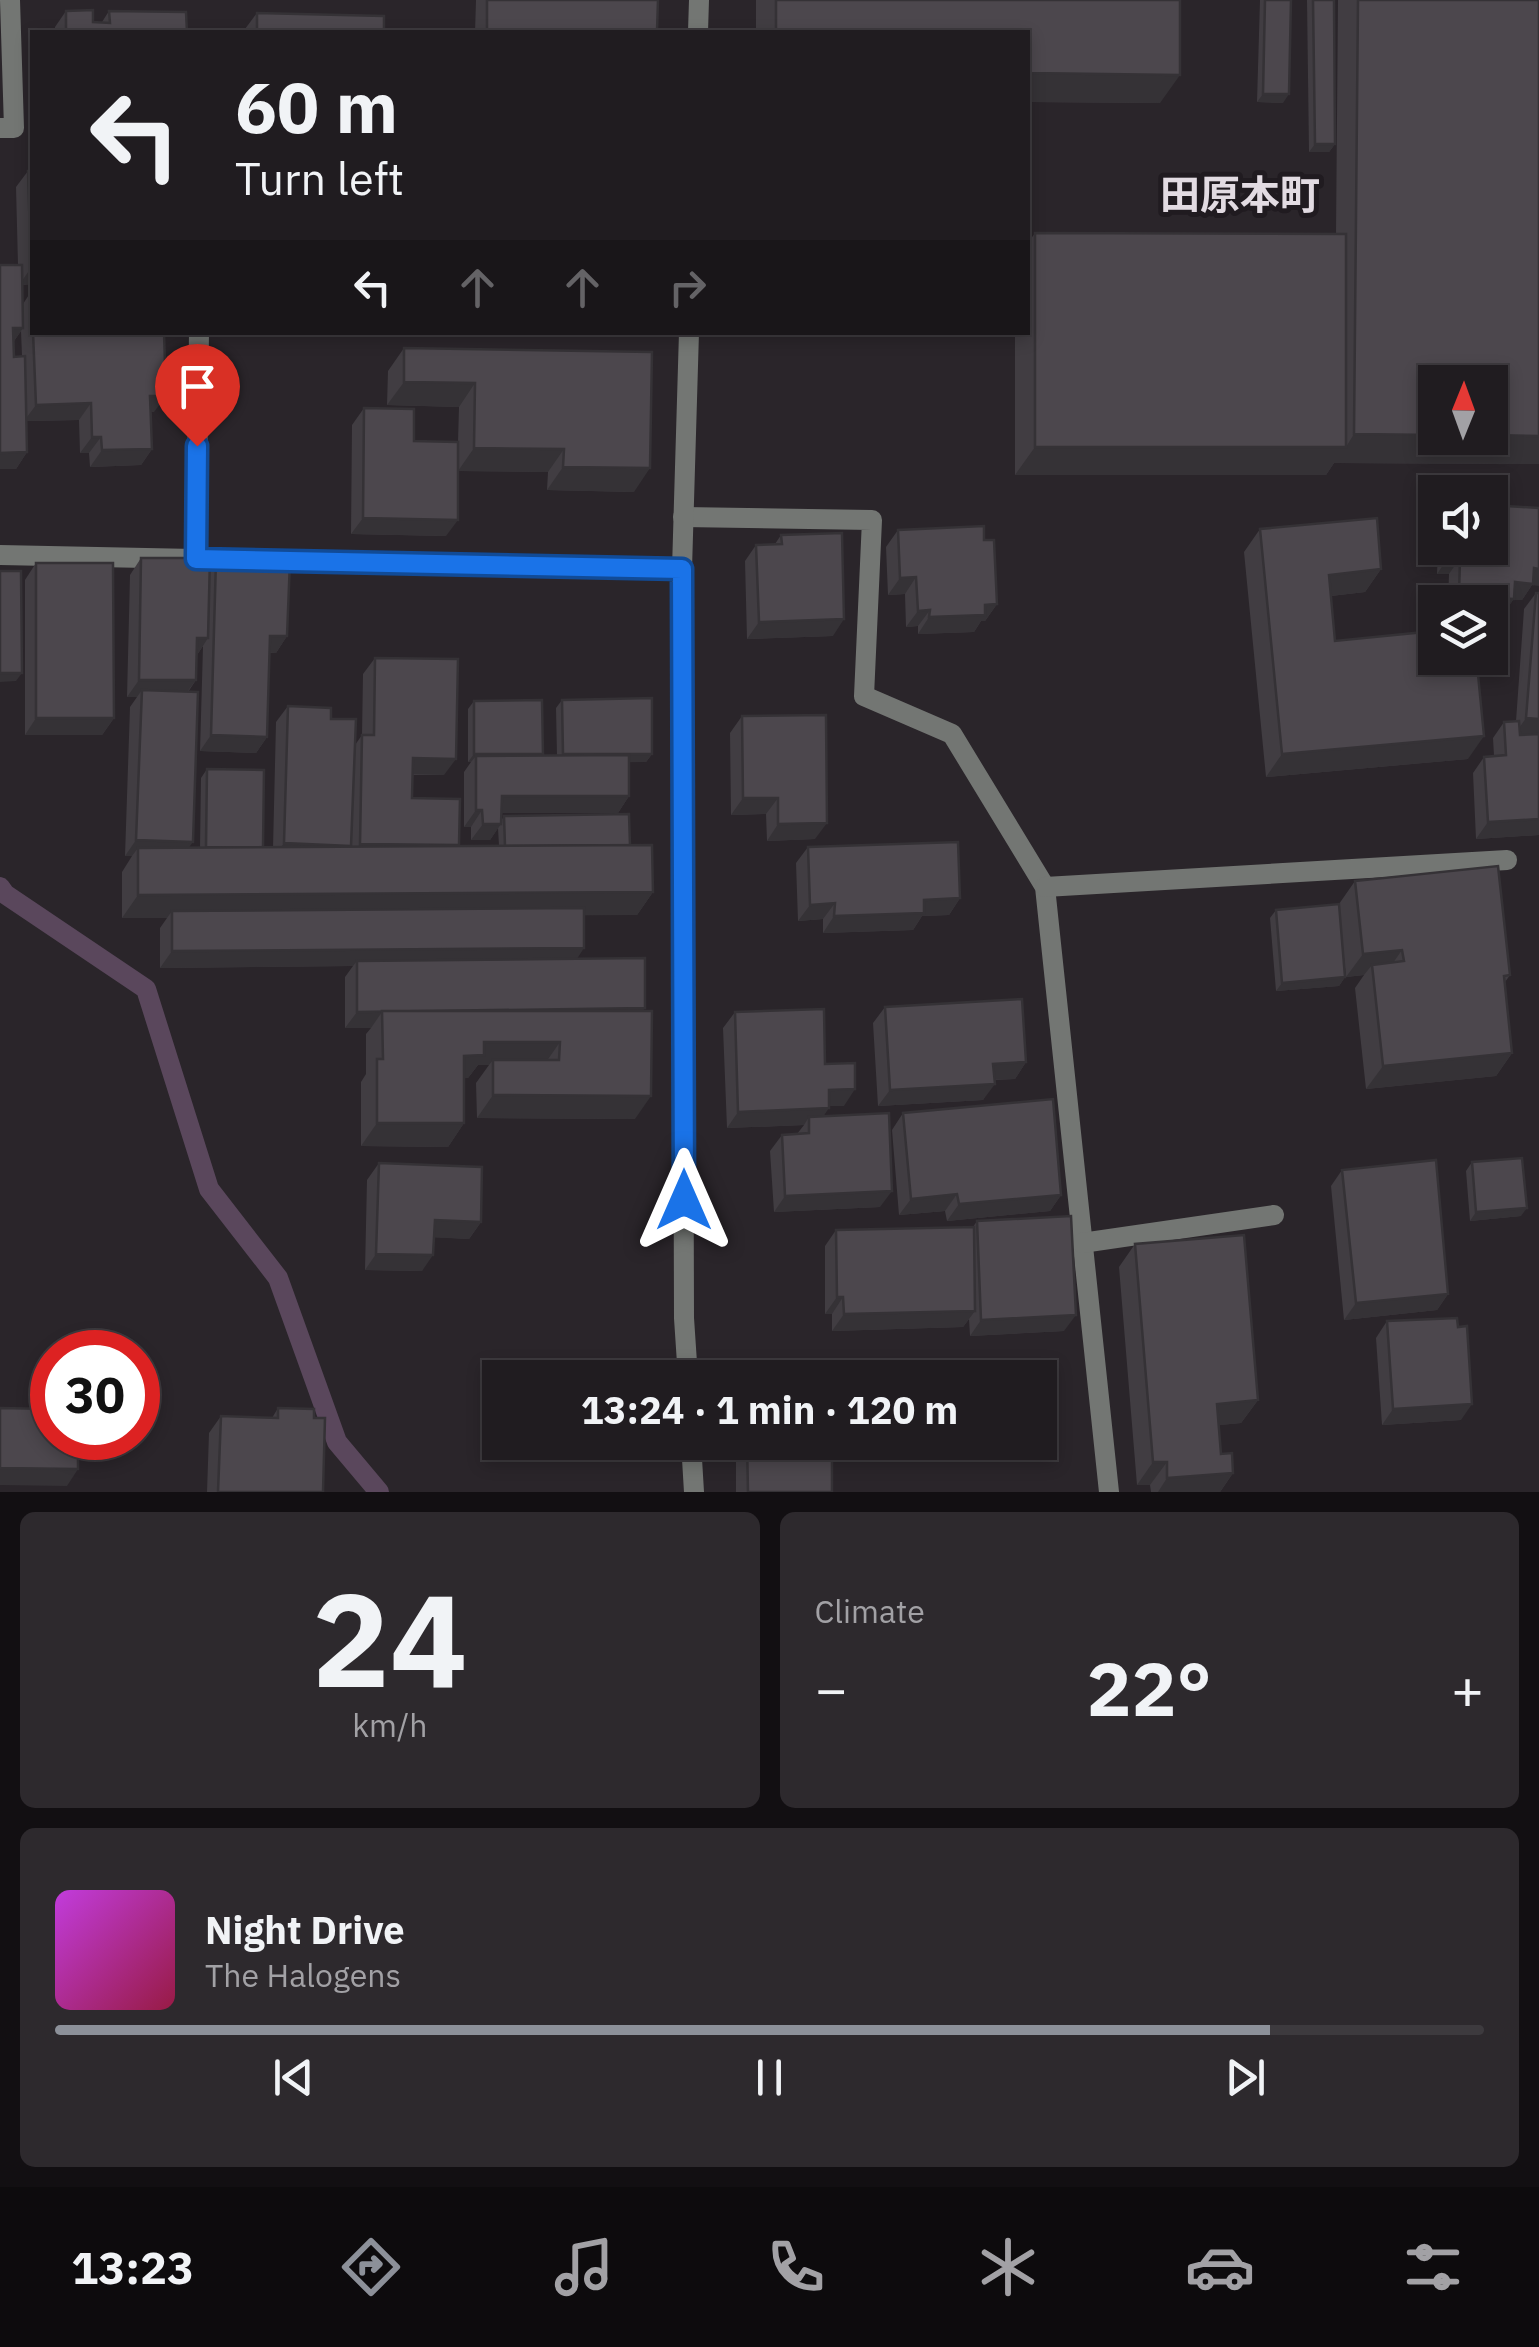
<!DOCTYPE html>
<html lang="en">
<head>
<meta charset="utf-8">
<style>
	body { margin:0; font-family:"IBM Plex Sans","Noto Sans JP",sans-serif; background:#2d292d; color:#f1f3f6; height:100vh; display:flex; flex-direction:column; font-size:38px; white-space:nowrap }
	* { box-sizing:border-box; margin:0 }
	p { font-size:32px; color:#a2a1a5 }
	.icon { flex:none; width:55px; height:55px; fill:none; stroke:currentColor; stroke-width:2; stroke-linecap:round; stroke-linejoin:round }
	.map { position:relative; height:1492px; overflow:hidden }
	.panel { display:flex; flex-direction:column; gap:20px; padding:20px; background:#120f12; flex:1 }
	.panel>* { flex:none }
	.banner { position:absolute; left:30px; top:30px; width:1000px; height:305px; border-radius:0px; box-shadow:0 5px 15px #0003,0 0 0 2px #3d3a3e; background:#201c20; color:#f1f3f6; overflow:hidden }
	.needle { width:65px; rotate:1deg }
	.tools { position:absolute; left:1418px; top:365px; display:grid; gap:20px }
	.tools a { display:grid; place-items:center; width:90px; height:90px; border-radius:0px; background:#201c20; box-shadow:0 5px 15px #0003,0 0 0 2px #3d3a3e; font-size:50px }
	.speed { position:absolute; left:30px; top:1330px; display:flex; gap:20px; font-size:50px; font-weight:700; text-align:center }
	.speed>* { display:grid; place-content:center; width:130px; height:130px; border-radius:50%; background:#201c20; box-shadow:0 5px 15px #0003,0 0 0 2px #3d3a3e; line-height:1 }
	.speed .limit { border:15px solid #d22; background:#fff; color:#111 }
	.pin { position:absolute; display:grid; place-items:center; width:85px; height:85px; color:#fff; margin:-102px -42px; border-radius:50% 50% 50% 0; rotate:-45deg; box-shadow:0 0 10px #0007 }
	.pin .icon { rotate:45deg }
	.me { position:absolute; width:110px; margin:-55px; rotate:0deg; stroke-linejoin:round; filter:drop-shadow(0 0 8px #0008) }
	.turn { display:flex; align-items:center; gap:35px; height:210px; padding:0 40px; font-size:45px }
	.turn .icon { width:130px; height:130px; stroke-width:2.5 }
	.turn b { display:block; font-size:70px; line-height:85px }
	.lanes { display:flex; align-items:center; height:95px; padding:0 40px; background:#0003; justify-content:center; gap:50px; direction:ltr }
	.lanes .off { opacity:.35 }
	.big { font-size:75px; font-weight:700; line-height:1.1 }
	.panel .tile { flex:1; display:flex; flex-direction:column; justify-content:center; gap:15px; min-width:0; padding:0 35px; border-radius:15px; background:#2d292d }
	.panel .dial { align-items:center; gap:0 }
	.dial b { font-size:130px; line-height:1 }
	.song { display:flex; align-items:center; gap:30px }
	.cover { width:120px; height:120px; border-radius:15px; background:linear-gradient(135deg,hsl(290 70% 55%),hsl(340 70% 35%)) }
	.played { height:10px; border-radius:5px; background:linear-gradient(90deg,#8c9099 85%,#3d3a3e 85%) }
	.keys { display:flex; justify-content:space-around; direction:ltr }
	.heat { display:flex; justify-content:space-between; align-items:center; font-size:55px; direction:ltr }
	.panel .tiles { flex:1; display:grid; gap:20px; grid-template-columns:1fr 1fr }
	.tile:last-child { grid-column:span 2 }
	.trip { position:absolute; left:482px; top:1360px; width:575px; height:100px; border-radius:0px; background:#201c20; box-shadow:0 5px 15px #0003,0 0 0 2px #3d3a3e; font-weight:700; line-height:100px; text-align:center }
	.menu { display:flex; height:160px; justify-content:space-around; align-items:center; background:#0d0b0d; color:#a2a1a5 }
	.menu .icon { width:70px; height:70px }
	.menu .active { color:#8c9099 }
	.menu b { font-size:45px; color:#f1f3f6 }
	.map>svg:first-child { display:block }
</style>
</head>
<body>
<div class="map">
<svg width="1539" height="1492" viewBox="0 0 1539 1492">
	<rect width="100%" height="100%" fill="#2a252a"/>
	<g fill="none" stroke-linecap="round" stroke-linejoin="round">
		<polyline stroke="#5a475c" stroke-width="20" points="0,887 5,894 146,989 209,1189 278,1278 337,1442 379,1492"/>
		<g stroke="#737673" stroke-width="20">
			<polyline points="698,32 699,0"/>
			<polyline points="0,128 14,128 10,0"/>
			<polyline points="683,517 872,520 864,696 952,734 1045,887 1109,1492"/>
			<polyline points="0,555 682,569"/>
			<polyline points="196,559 199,332"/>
			<polyline points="1045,887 1507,860"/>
			<polyline points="1082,1243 1274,1215"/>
			<polyline points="688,1378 684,1318 682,569 689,332"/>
			<polyline points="691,1442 694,1492"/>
		</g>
	</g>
	<g fill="#413d42" fill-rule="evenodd">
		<polygon points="476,0 658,0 657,32 475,32"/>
		<polygon points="756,0 1180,0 1160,103 1028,102 1028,32 756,32"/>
		<polygon points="1260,0 1291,0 1283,103 1257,102"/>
		<polygon points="1307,0 1334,0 1335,144 1329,152 1309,152"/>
		<polygon points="1338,0 1539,0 1539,464 1334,463 1326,475 1015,475 1015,332 1028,332 1028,243 1035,233 1336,234"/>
		<polygon points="66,11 93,22 102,22 109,11 186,32 55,32 55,27"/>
		<polygon points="257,13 384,32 245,32 245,29"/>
		<path d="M 28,171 L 32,284 L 22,285 L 23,304 L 32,290 L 32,332 L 164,332 L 154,412 L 151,412 L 152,449 L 141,465 L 90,467 L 89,453 L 80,453 L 79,420 L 27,421 L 27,452 L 16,469 L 0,469 L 0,265 L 18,265 L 16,187 ZM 21,331 L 22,356 L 14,357 L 14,341 Z"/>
		<polygon points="404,348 652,352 634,492 547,490 548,472 458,471 446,536 351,534 352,425 364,408 414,441 458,442 459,407 387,405 388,371"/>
		<polygon points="1260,529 1381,569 1365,592 1331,596 1335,641 1445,666 1468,759 1266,777 1244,552"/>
		<polygon points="898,530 984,540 997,604 985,621 981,621 974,632 918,634 918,626 906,627 905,594 888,595 886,547"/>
		<polygon points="781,535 833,636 747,639 745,561 756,545 775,544"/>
		<polygon points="1438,548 1490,548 1532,585 1522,600 1513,600 1502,615 1490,602 1448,602 1449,574 1437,574"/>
		<polygon points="141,558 210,569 216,560 287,636 276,653 269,653 267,737 256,753 200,751 203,646 197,655 196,680 188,692 188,848 200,848 201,778 207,769 263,848 273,848 276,722 288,706 331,719 355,745 362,735 363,674 375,658 444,775 412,775 412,798 458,846 499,846 498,828 490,840 471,840 471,827 464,827 464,772 471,762 468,762 468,709 474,701 543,754 542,756 557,756 556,708 562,700 652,754 646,762 629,762 629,796 618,813 502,813 501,821 504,816 630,845 653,892 637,915 584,915 577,959 642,1011 635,1119 477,1118 476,1083 489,1065 478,1065 468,1078 464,1078 464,1123 448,1147 361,1146 361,1082 366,1074 366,1034 371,1028 345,1028 345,977 353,966 160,968 160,928 167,918 122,918 122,872 132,856 125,856 130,707 137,697 127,697 130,575"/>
		<polygon points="36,563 114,718 102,735 25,735 25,580"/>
		<polygon points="1536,593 1539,835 1476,839 1473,773 1484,757 1494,756 1493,738 1504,722 1516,721 1524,609"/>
		<polygon points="742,716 815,839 767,841 766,814 731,815 730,733"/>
		<polygon points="808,847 960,898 949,915 922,916 913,930 823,933 823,919 798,921 796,863"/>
		<polygon points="1355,881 1510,975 1505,982 1512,1053 1496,1076 1366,1089 1355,988 1364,975 1346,977 1340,918 1345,977 1339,986 1276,991 1270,918 1276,910 1339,904"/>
		<polygon points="885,1007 1026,1062 1015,1079 994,1080 983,1100 878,1106 873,1023"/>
		<polygon points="735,1012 825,1064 844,1106 829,1106 823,1117 880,1207 774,1212 770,1151 782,1135 797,1134 804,1125 727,1128 723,1028"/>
		<polygon points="903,1113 1061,1195 1050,1211 947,1221 945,1211 899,1215 892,1130"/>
		<polygon points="1472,1162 1521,1216 1470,1221 1466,1171"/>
		<polygon points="379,1163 481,1222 469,1239 434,1237 422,1271 365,1270 367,1180"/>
		<polygon points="1342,1170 1448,1294 1437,1310 1344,1320 1331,1186"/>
		<polygon points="977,1221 1064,1331 970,1336 969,1319 963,1327 832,1331 832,1314 825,1314 825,1246 836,1230 973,1227"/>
		<polygon points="1135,1244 1258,1400 1241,1423 1219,1425 1221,1454 1233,1473 1220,1492 1151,1492 1150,1485 1137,1485 1119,1267"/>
		<polygon points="1387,1321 1461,1420 1382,1425 1376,1338"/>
		<polygon points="278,1408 314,1418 323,1492 207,1492 209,1433 221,1416 272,1418"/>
		<polygon points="736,1442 822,1442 822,1460 832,1492 736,1492"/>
	</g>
	<g fill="#353236">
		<polygon points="1028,73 1180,75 1160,103 1028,102"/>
		<polygon points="1263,94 1289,94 1283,103 1257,102"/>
		<polygon points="1315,144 1335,144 1329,152 1309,152"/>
		<polygon points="31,268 32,268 32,284 19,285"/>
		<polygon points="13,328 23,328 12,344"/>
		<polygon points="404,382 475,383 459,407 387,405"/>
		<polygon points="150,396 166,396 154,412 139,412"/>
		<polygon points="91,403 79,420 24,421 36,405"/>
		<polygon points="1354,434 1435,435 1435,438 1539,436 1539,464 1334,463 1326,475 1015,475 1035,447 1346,447"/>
		<polygon points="92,437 101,437 89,453 80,453"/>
		<polygon points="474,448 564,449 548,472 458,471"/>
		<polygon points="152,449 141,465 90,467 102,450"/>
		<polygon points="27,452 16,469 0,469 0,453"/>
		<polygon points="563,467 650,468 634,492 547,490"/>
		<polygon points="363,518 458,520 446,536 351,534"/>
		<polygon points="1448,558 1460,558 1449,574 1437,574"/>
		<polygon points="1534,568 1539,569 1539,586 1532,585 1522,600 1513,600 1502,615 1490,615 1490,602 1454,602 1459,596"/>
		<polygon points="1381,569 1365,592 1313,598 1329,575"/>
		<polygon points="916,577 905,594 888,595 900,578"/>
		<polygon points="997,604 985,621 981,621 974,632 918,634 929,617 985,605"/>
		<polygon points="930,610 918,626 906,627 918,611"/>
		<polygon points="844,619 833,636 747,639 759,622"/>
		<polygon points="270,636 287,636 276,653 258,652"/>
		<polygon points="197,638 208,638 197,655"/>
		<polygon points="0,673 22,673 16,681 0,682"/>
		<polygon points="139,680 196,680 184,696 142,690 137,697 127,697"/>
		<polygon points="36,718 114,718 102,735 25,735"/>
		<polygon points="1526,718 1539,719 1539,736 1515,734"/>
		<polygon points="211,735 267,737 256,753 200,751"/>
		<polygon points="1484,736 1468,759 1266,777 1282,754"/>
		<polygon points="474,754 543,754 537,762 476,756 471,762 468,762"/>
		<polygon points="563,754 652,754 646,762 557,763"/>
		<polygon points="413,758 456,759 444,775 401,774"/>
		<polygon points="502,796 629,796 618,813 490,813"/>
		<polygon points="743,798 778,798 766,814 731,815"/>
		<polygon points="476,810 482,810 471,827 464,827"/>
		<polygon points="1539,819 1539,835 1476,839 1488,822"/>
		<polygon points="827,823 815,839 767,841 778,824"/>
		<polygon points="483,824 501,824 490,840 471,840"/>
		<polygon points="136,840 193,842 181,858 138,848 132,856 125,856"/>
		<polygon points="284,843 351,846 340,862 272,860"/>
		<polygon points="360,844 459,845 348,860"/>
		<polygon points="653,892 637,915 172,918 172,911 167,918 122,918 138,895"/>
		<polygon points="960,898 949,915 922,916 913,930 823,933 834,916 924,900"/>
		<polygon points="835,903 823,919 798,921 810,905"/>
		<polygon points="584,948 573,965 357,961 353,966 160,968 172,951"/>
		<polygon points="1402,950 1386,973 1372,965 1364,975 1346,977 1363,954"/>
		<polygon points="1345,977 1339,986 1276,991 1282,983"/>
		<polygon points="645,1008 633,1025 382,1012"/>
		<polygon points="357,1012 382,1012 371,1028 345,1028"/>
		<polygon points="484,1042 560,1042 544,1065 493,1060 489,1065 478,1065 468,1078 448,1079 464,1056"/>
		<polygon points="1512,1053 1496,1076 1366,1089 1383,1066"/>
		<polygon points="1026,1062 1015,1079 982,1080 993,1064"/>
		<polygon points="995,1084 983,1100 878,1106 890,1090"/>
		<polygon points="855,1089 844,1106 817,1106 829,1090"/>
		<polygon points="493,1095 651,1096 635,1119 477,1118"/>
		<polygon points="829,1108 818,1124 809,1117 804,1125 727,1128 738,1112"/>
		<polygon points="377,1123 464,1123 448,1147 361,1146"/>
		<polygon points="892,1191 880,1207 774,1212 785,1196"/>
		<polygon points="957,1194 945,1211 899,1215 911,1199"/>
		<polygon points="1061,1195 1050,1211 947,1221 959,1204"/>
		<polygon points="1527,1208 1521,1216 1470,1221 1476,1212"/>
		<polygon points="435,1220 481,1222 469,1239 423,1237"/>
		<polygon points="376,1254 433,1255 422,1271 365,1270"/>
		<polygon points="1448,1294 1437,1310 1344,1320 1356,1303"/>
		<polygon points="837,1297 843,1297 832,1314 825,1314"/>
		<polygon points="975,1311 963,1327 832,1331 844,1314"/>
		<polygon points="1076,1315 1064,1331 970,1336 981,1320"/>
		<polygon points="1258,1400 1241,1423 1201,1427 1217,1404"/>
		<polygon points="1472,1404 1461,1420 1382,1425 1393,1409"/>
		<polygon points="1153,1462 1167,1462 1150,1485 1137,1485"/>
		<polygon points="0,1468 78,1469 67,1486 0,1485"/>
		<polygon points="1233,1473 1220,1492 1158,1492 1167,1478"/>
	</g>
	<g fill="#4c474d" stroke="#353236" stroke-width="2.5">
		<polygon points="487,0 658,0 657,32 487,32"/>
		<polygon points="776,0 1180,0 1180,75 1028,73 1028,32 776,32"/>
		<polygon points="1265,0 1291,0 1289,94 1263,94"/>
		<polygon points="1313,0 1334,0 1335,144 1315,144"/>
		<polygon points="1358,0 1539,0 1539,436 1490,435 1490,382 1435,382 1435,435 1354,434"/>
		<polygon points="93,10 93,22 110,23 109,11 186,12 187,32 66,32 66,11"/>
		<polygon points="257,13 384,16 384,32 257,32"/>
		<polygon points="28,171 32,171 32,268 31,268"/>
		<polygon points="1035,233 1346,234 1346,447 1035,447"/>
		<polygon points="0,265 22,265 23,328 13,328 14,357 25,356 27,452 0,453"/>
		<polygon points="33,332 164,332 166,396 150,396 152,449 102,450 101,437 92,437 91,403 36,405"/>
		<polygon points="404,348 652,352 650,468 563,467 564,449 474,448 475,383 404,382"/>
		<polygon points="364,408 414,409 414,441 458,442 458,520 363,518"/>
		<polygon points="1490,505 1539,508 1539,569 1534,568 1533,584 1515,582 1514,599 1459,596 1460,558 1448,558 1449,548 1490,548"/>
		<polygon points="1377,518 1381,569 1329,575 1335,641 1435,631 1435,658 1444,658 1445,666 1477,664 1484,736 1282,754 1260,529"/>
		<polygon points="984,526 984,540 994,540 997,604 985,605 985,615 929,617 930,610 918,611 916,577 900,578 898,530"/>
		<polygon points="842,533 844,619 759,622 756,545 782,544 781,535"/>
		<polygon points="141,558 210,558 208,638 197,638 196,680 139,680"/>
		<polygon points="216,560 290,561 287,636 270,636 267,737 211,735"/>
		<polygon points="36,563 113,563 114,718 36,718"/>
		<polygon points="0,571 21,571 22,673 0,673"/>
		<polygon points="1536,593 1539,593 1539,719 1526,718"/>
		<polygon points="375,658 458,659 456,759 413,758 412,798 460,799 459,845 360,844 362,735 374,735"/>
		<polygon points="142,690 198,692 193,842 136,840"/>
		<polygon points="652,698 652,754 563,754 562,700"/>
		<polygon points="542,700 543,754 474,754 474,701"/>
		<polygon points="288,706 331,708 331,719 356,719 351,846 284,843"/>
		<polygon points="826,715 827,823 778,824 778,798 743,798 742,716"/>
		<polygon points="1519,721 1520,735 1539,734 1539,819 1488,822 1484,757 1506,755 1504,722"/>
		<polygon points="629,755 629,796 502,796 501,824 483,824 482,810 476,810 476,756"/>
		<polygon points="207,769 264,770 263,848 206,847"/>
		<polygon points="629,814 630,845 505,846 504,816"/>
		<polygon points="958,842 960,898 924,900 924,913 834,916 835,903 810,905 808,847"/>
		<polygon points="652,845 653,892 138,895 138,848"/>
		<polygon points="1498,866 1510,975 1504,976 1512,1053 1383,1066 1372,965 1404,961 1402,950 1363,954 1355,881"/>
		<polygon points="1339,904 1345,977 1282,983 1276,910"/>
		<polygon points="584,908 584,948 172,951 172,911"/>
		<polygon points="645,958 645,1008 357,1012 357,961"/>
		<polygon points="1022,999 1026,1062 993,1064 995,1084 890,1090 885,1007"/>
		<polygon points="824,1009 825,1064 855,1063 855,1089 829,1090 829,1108 738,1112 735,1012"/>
		<polygon points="382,1011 652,1011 651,1096 493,1095 493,1060 559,1060 560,1042 484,1042 484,1055 464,1056 464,1123 377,1123 377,1059 383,1059"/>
		<polygon points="1053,1099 1061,1195 959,1204 957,1194 911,1199 903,1113"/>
		<polygon points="889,1113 892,1191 785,1196 782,1135 809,1133 809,1117"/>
		<polygon points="1522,1158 1527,1208 1476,1212 1472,1162"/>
		<polygon points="1436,1160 1448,1294 1356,1303 1342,1170"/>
		<polygon points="379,1163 482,1167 481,1222 435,1220 433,1255 376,1254"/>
		<polygon points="1071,1216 1076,1315 981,1320 977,1221"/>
		<polygon points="974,1227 975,1311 844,1314 843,1297 837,1297 836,1230"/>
		<polygon points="1244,1235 1258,1400 1217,1404 1221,1454 1232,1453 1233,1473 1167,1478 1167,1462 1153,1462 1135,1244"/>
		<polygon points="1457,1318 1458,1327 1467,1326 1472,1404 1393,1409 1387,1321"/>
		<polygon points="821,1370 821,1378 747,1378 747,1371"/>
		<polygon points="0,1408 52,1409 52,1438 78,1438 78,1469 0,1468"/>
		<polygon points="278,1408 314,1409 314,1418 325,1418 323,1492 218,1492 221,1416 278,1418"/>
		<polygon points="747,1442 822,1442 822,1460 832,1459 832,1492 748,1492"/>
	</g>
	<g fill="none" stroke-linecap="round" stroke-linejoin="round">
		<g stroke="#114b97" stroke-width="25">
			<polyline id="route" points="197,446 196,559 682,569 684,1200"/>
		</g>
		<use href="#route" stroke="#1a73e8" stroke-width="18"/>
	</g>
	<g text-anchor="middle" stroke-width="10" stroke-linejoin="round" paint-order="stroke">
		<g font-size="40" font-weight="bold" fill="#e2dbe2" stroke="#201b20">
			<text x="1240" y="209">田原本町</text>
		</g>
	</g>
</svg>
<div class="tools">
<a><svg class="needle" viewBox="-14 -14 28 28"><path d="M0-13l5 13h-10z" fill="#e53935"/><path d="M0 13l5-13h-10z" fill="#a2a1a5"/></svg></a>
<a><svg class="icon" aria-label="sound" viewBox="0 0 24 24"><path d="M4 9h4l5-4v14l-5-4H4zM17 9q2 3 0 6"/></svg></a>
<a><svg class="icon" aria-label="layers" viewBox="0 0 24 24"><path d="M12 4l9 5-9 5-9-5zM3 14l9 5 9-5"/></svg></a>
</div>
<div class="speed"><div class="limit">30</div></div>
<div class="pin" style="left:197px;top:446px;background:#d93025"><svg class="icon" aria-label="arrive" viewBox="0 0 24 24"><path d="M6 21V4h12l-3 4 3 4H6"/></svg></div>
<svg class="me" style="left:684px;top:1200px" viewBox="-20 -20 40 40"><path d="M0-17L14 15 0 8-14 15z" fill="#1a73e8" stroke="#fff" stroke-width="4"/></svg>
<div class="trip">13:24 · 1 min · 120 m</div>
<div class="banner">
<div class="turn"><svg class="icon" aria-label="left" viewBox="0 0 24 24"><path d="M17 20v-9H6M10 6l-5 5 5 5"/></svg><div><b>60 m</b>Turn left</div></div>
<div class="lanes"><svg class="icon" aria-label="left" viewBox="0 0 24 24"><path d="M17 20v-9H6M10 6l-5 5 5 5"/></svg><svg class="icon off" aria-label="ahead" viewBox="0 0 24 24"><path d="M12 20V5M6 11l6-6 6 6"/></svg><svg class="icon off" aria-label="ahead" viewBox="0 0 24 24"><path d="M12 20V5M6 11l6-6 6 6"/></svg><svg class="icon off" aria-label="right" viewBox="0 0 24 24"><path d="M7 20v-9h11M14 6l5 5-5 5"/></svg></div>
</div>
</div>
<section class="panel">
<div class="tiles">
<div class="tile dial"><b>24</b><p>km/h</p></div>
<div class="tile"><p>Climate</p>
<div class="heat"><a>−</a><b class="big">22°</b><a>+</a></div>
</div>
<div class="tile">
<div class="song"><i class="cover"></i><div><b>Night Drive</b><p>The Halogens</p></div></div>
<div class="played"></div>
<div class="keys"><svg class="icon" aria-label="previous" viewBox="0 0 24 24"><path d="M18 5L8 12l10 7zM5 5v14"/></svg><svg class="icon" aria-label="pause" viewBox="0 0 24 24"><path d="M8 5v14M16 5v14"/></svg><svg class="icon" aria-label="next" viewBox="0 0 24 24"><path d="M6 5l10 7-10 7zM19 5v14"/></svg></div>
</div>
</div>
</section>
<nav class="menu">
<b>13:23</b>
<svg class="icon active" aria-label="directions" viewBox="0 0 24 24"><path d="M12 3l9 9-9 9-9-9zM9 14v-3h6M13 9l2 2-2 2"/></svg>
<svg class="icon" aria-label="music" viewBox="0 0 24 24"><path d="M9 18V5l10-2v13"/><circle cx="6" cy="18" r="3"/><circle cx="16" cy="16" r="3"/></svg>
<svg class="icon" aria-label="phone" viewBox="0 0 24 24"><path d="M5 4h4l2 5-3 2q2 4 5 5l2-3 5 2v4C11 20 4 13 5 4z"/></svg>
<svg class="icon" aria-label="climate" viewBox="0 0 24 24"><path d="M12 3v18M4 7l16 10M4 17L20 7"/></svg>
<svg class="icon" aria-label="car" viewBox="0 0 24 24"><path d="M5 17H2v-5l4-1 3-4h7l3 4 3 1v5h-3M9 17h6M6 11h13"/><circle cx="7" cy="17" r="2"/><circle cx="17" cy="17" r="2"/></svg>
<svg class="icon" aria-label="filters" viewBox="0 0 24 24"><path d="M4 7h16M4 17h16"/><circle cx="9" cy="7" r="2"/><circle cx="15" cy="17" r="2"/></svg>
</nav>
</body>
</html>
